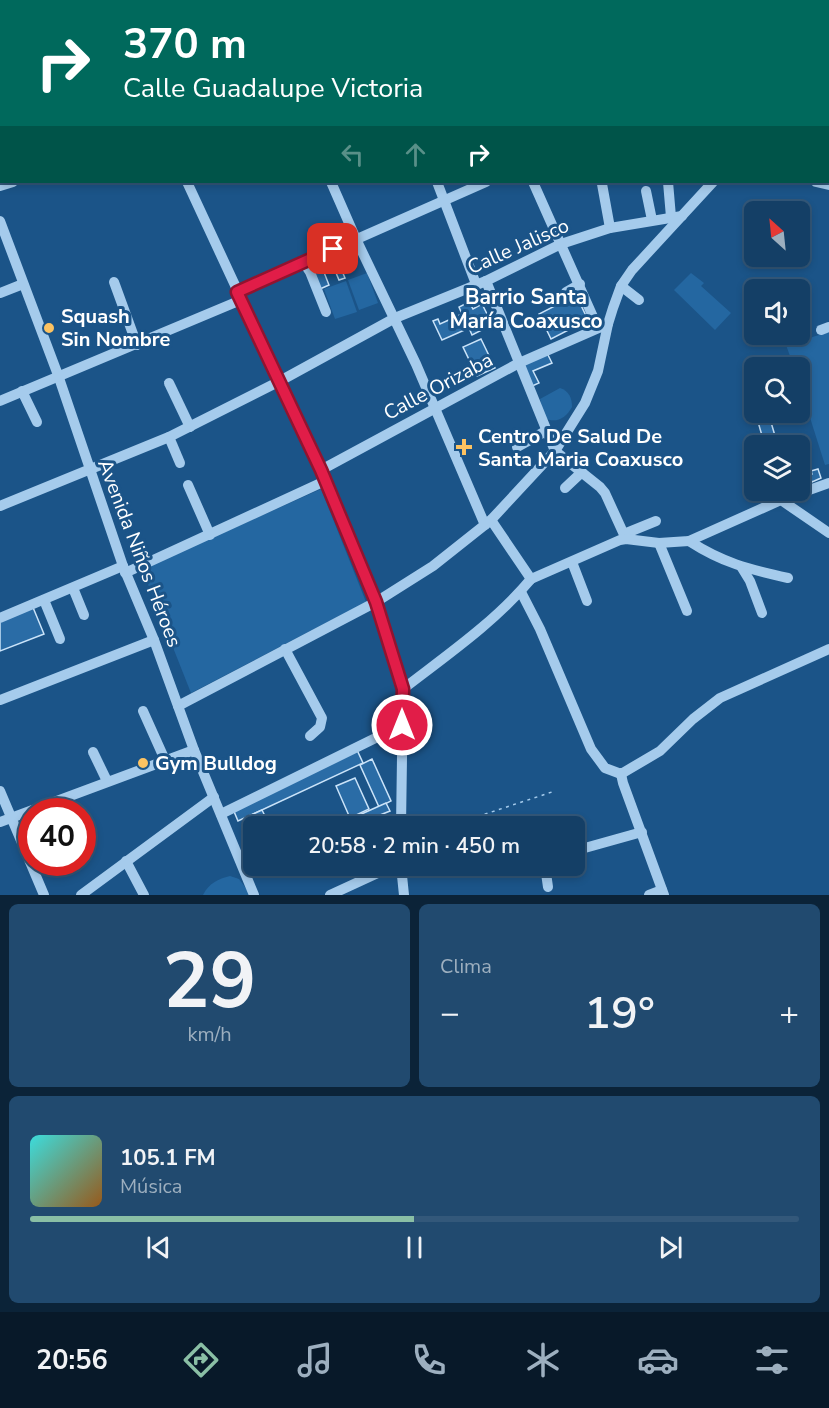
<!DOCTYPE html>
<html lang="es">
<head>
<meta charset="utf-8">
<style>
	body { margin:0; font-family:"Nunito Sans",sans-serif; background:#214a6f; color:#f1f3f6; height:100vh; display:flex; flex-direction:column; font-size:22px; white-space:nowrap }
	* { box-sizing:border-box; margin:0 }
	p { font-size:20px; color:#9dafbf }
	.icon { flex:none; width:33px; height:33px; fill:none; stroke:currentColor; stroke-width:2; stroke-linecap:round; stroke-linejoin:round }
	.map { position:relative; height:895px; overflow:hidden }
	.details { display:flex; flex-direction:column; gap:9px; padding:9px; background:#0b2338; flex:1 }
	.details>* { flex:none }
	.banner { position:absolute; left:0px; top:0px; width:830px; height:183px; box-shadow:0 3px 9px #0003,0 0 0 2px #33587a; background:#00695c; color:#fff; overflow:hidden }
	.needle { width:39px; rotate:333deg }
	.buttons { position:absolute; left:744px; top:201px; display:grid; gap:12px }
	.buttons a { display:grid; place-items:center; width:66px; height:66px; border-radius:9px; background:#143f66; box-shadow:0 3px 9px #0003,0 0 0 2px #33587a; font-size:30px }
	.speed { position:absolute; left:18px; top:798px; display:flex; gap:12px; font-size:30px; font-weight:700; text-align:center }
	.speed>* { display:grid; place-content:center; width:78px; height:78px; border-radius:50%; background:#143f66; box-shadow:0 3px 9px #0003,0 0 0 2px #33587a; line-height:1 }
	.speed .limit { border:9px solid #d22; background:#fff; color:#111 }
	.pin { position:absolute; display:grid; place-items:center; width:51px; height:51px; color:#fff; margin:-26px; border-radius:12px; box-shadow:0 3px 9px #0006 }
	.me { position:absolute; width:66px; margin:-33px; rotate:0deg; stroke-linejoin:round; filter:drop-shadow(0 0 4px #0008) }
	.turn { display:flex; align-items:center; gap:21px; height:126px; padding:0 24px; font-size:27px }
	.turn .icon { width:78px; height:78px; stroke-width:2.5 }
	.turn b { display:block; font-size:42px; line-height:51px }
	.lanes { display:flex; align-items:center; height:57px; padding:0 24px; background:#0003; justify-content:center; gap:30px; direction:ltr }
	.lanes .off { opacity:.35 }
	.big { font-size:45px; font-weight:600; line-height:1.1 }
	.details .card { flex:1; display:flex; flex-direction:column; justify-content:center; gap:9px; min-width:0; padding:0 21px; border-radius:9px; background:#214a6f }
	.details .dial { align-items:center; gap:0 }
	.dial b { font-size:78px; line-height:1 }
	.song { display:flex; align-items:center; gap:18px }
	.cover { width:72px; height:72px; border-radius:9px; background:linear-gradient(135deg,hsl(180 70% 55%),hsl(30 70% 35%)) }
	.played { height:6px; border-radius:3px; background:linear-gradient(90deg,#8abfa5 50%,#33587a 50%) }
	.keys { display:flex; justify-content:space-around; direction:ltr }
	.heat { display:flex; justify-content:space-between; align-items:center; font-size:33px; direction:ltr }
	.details .tiles { flex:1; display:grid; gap:9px; grid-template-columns:1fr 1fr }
	.card:last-child { grid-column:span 2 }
	.trip { position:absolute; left:243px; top:816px; width:342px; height:60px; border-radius:9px; background:#143f66; box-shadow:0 3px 9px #0003,0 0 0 2px #33587a; font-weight:600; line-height:60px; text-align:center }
	.dock { display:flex; height:96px; justify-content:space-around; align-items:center; background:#081929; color:#9dafbf }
	.dock .icon { width:42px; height:42px }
	.dock .selected { color:#8abfa5 }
	.dock b { font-size:27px; color:#f1f3f6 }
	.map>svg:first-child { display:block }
</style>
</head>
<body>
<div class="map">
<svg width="829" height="895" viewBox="0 0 829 895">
	<rect width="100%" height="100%" fill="#1b5488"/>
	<g fill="#2467a1">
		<polygon points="367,273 378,303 359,310 348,280"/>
		<polygon points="691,273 704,283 701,286 731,313 715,330 674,290"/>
		<polygon points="346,281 357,312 335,319 324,289"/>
		<polygon points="829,332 829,464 825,465 800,386 800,368 794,367 786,345"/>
		<path d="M 560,388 C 569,391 572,398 572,407 C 566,418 556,424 544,418 L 540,399 Z"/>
		<polygon points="321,489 366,602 191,693 142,569"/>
		<path d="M 230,876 L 239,879 L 251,895 L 203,895 C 209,883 218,879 230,876 Z"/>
	</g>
	<g fill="#2a6ca6" stroke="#cae3f9" stroke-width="1.5">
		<polygon points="318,257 329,285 320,289 308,261"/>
		<polygon points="337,259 345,278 339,280 331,261"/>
		<polygon points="576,295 588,320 551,339 539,314"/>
		<polygon points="469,302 473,309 482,304 489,318 479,323 482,330 472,335 469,328 442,340 433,321 438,319 440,324 462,314 459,307"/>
		<polygon points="481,339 495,368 477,376 463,347"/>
		<polygon points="546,351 552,363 533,371 539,383 530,387 520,364"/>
		<polygon points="762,412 768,412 778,446 765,446 756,415"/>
		<polygon points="818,469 821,478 812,482 809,475 812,474 811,471"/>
		<polygon points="32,605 44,634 0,651 0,618"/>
		<polygon points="357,750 363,763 238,821 233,809"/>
		<polygon points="372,759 391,801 379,807 360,765"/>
		<polygon points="355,778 369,809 350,818 336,786"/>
		<polygon points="386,803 390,811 360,823 357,816"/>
		<polygon points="262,810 270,826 255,826 249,816"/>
		<polygon points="354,816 357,824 350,826 330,826"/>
		<polygon points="264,866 294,866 268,875"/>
	</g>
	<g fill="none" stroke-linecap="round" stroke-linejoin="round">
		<polyline stroke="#a5cbec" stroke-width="1.5" stroke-dasharray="3 4.5" stroke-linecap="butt" points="449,826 555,791"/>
		<g stroke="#a5cbec" stroke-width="10">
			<polyline points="101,0 102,2"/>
			<polyline points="390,0 391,2"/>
			<polyline points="411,0 414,2"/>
			<polyline points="479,0 480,2"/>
			<polyline points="633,0 634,2"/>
			<polyline points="765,0 766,2"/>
			<polyline points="703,2 707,0"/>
			<polyline points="828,59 829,58"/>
			<polyline points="0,111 2,111"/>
			<polyline points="828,123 829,122"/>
			<polyline points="187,182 321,470 376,602 403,689 401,826"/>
			<polyline points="331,182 356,239 416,364 485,525"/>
			<polyline points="437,182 476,284"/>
			<polyline points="533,182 598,328"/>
			<polyline points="668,182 671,217"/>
			<polyline points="816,182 829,185"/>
			<polyline points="602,184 610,228"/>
			<polyline points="0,186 13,182"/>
			<polyline points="646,191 652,220"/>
			<polyline points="0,221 58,375 123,566 154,640 194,750 254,895"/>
			<polyline points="304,263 310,272 326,312"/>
			<polyline points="486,281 555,451 600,487 605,493 626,539"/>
			<polyline points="114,282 137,345"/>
			<polyline points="621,286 639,300"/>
			<polyline points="237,292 486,182"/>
			<polyline points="566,292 580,284"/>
			<polyline points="0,293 23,284"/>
			<polyline points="821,330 829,327"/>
			<polyline points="169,383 190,427"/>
			<polyline points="22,391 37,422"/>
			<polyline points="0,401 241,300"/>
			<polyline points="169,437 180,463"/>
			<polyline points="517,447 546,431"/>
			<polyline points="321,470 519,363 608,324"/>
			<polyline points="188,485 210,535"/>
			<polyline points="565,488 582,472"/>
			<polyline points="781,500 829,533"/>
			<polyline points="0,506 169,437 280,381 395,318 486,281 561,244 610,228 682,216"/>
			<polyline points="491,520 531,579"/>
			<polyline points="624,534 656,521"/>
			<path d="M 689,541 C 723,563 748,569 788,578"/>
			<polyline points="659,543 687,611"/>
			<polyline points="572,562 587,601"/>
			<polyline points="742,568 750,581 762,613"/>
			<polyline points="125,573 325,481"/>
			<polyline points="73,588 84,615"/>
			<polyline points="521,592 540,629 591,749 605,768 621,774 660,751 693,719 720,698 829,649"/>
			<polyline points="44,600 60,639"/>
			<polyline points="0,618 123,566"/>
			<polyline points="285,649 322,718 320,727 310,736"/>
			<path d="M 403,689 C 447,655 495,622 531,579 L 620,540 L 626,539 L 659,543 L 689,541 L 781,500 L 829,483"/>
			<polyline points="0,700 154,640"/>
			<polyline points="178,706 376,602 433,566 491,520 555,451 585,403 598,371 608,324 613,308 621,286 632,270 713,182"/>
			<polyline points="143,711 165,760"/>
			<polyline points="93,752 107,781"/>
			<polyline points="621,774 623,783 664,895"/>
			<polyline points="0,791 44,895"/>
			<polyline points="221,814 402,725"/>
			<polyline points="0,822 194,750"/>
			<polyline points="574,851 642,832"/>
			<polyline points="126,861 144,895"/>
			<polyline points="401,866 404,895"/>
			<polyline points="545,866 548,887"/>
			<polyline points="81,895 214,797"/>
			<polyline points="330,895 393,866"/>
			<polyline points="649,895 662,890"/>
		</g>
	</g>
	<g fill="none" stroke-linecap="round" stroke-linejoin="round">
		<g stroke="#92132f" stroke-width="15">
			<polyline id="route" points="333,249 237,292 321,470 376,602 403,689 402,725"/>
		</g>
		<use href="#route" stroke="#e11d48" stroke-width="10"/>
	</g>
	<g fill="#fdc362" stroke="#1b5488" stroke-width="2">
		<circle cx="49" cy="328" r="6"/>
		<path d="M461 438h6v6h6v6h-6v6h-6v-6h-6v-6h6z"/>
		<circle cx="143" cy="763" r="6"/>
	</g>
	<g text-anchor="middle" stroke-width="6" stroke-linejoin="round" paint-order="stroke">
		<g font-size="20" fill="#fff" stroke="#1b5488">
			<text transform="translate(518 246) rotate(-24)" y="7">Calle Jalisco</text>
			<text transform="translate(438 386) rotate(-28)" y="7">Calle Orizaba</text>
			<text transform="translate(140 553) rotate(69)" y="7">Avenida Niños Héroes</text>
		</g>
		<g font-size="20" font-weight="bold" fill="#fff" stroke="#1b5488" text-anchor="start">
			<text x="61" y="323">Squash<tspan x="61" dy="23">Sin Nombre</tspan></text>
			<text x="478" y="443">Centro De Salud De<tspan x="478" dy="23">Santa Maria Coaxusco</tspan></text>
			<text x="155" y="770">Gym Bulldog</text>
		</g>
		<g font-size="21" font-weight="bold" fill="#fff" stroke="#1b5488">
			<text x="526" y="304">Barrio Santa<tspan x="526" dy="24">María Coaxusco</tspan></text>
		</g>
	</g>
</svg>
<div class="buttons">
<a><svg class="needle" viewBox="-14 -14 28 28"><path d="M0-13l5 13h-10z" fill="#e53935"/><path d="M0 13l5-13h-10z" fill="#9dafbf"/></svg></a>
<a><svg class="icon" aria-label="sound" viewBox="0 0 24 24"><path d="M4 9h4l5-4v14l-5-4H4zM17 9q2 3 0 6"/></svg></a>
<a><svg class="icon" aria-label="search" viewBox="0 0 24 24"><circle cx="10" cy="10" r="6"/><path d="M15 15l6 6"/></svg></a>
<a><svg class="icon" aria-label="layers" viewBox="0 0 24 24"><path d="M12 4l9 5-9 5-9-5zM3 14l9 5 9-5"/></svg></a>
</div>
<div class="speed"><div class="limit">40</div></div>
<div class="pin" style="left:333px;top:249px;background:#d93025"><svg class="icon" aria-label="arrive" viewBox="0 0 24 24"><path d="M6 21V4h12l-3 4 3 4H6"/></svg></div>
<svg class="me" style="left:402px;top:725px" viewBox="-20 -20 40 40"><circle r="17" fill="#e11d48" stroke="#fff" stroke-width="3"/><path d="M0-11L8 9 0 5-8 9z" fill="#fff"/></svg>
<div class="trip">20:58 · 2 min · 450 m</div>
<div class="banner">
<div class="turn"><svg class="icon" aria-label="right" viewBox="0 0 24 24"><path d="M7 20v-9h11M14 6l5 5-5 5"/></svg><div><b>370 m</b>Calle Guadalupe Victoria</div></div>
<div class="lanes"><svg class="icon off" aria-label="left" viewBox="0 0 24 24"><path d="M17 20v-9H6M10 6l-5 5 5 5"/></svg><svg class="icon off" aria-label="ahead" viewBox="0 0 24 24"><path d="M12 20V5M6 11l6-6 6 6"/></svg><svg class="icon" aria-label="right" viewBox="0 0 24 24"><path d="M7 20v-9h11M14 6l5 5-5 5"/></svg></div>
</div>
</div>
<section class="details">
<div class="tiles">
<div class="card dial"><b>29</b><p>km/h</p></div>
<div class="card"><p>Clima</p>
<div class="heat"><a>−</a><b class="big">19°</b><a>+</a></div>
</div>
<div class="card">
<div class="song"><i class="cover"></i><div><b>105.1 FM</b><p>Música</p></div></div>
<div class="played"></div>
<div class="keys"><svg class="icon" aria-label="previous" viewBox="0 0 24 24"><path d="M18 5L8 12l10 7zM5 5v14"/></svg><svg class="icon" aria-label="pause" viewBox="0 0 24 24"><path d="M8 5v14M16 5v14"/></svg><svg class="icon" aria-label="next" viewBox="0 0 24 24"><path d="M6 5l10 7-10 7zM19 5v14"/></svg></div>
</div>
</div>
</section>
<nav class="dock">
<b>20:56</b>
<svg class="icon selected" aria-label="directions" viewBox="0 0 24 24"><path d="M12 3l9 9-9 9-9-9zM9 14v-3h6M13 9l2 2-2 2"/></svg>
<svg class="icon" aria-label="music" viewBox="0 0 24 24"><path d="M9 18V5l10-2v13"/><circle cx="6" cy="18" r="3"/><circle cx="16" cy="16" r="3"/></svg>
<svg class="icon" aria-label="phone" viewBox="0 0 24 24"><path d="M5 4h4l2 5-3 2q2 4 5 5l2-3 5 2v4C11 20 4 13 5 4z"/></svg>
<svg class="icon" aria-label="climate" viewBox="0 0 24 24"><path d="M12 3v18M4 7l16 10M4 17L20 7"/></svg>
<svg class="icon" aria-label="car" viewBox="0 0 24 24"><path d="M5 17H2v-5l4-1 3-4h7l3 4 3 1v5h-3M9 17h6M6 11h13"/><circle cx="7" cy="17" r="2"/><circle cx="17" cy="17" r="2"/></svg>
<svg class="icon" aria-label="filters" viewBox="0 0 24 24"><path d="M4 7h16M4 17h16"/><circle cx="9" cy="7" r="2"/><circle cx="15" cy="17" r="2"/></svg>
</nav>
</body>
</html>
